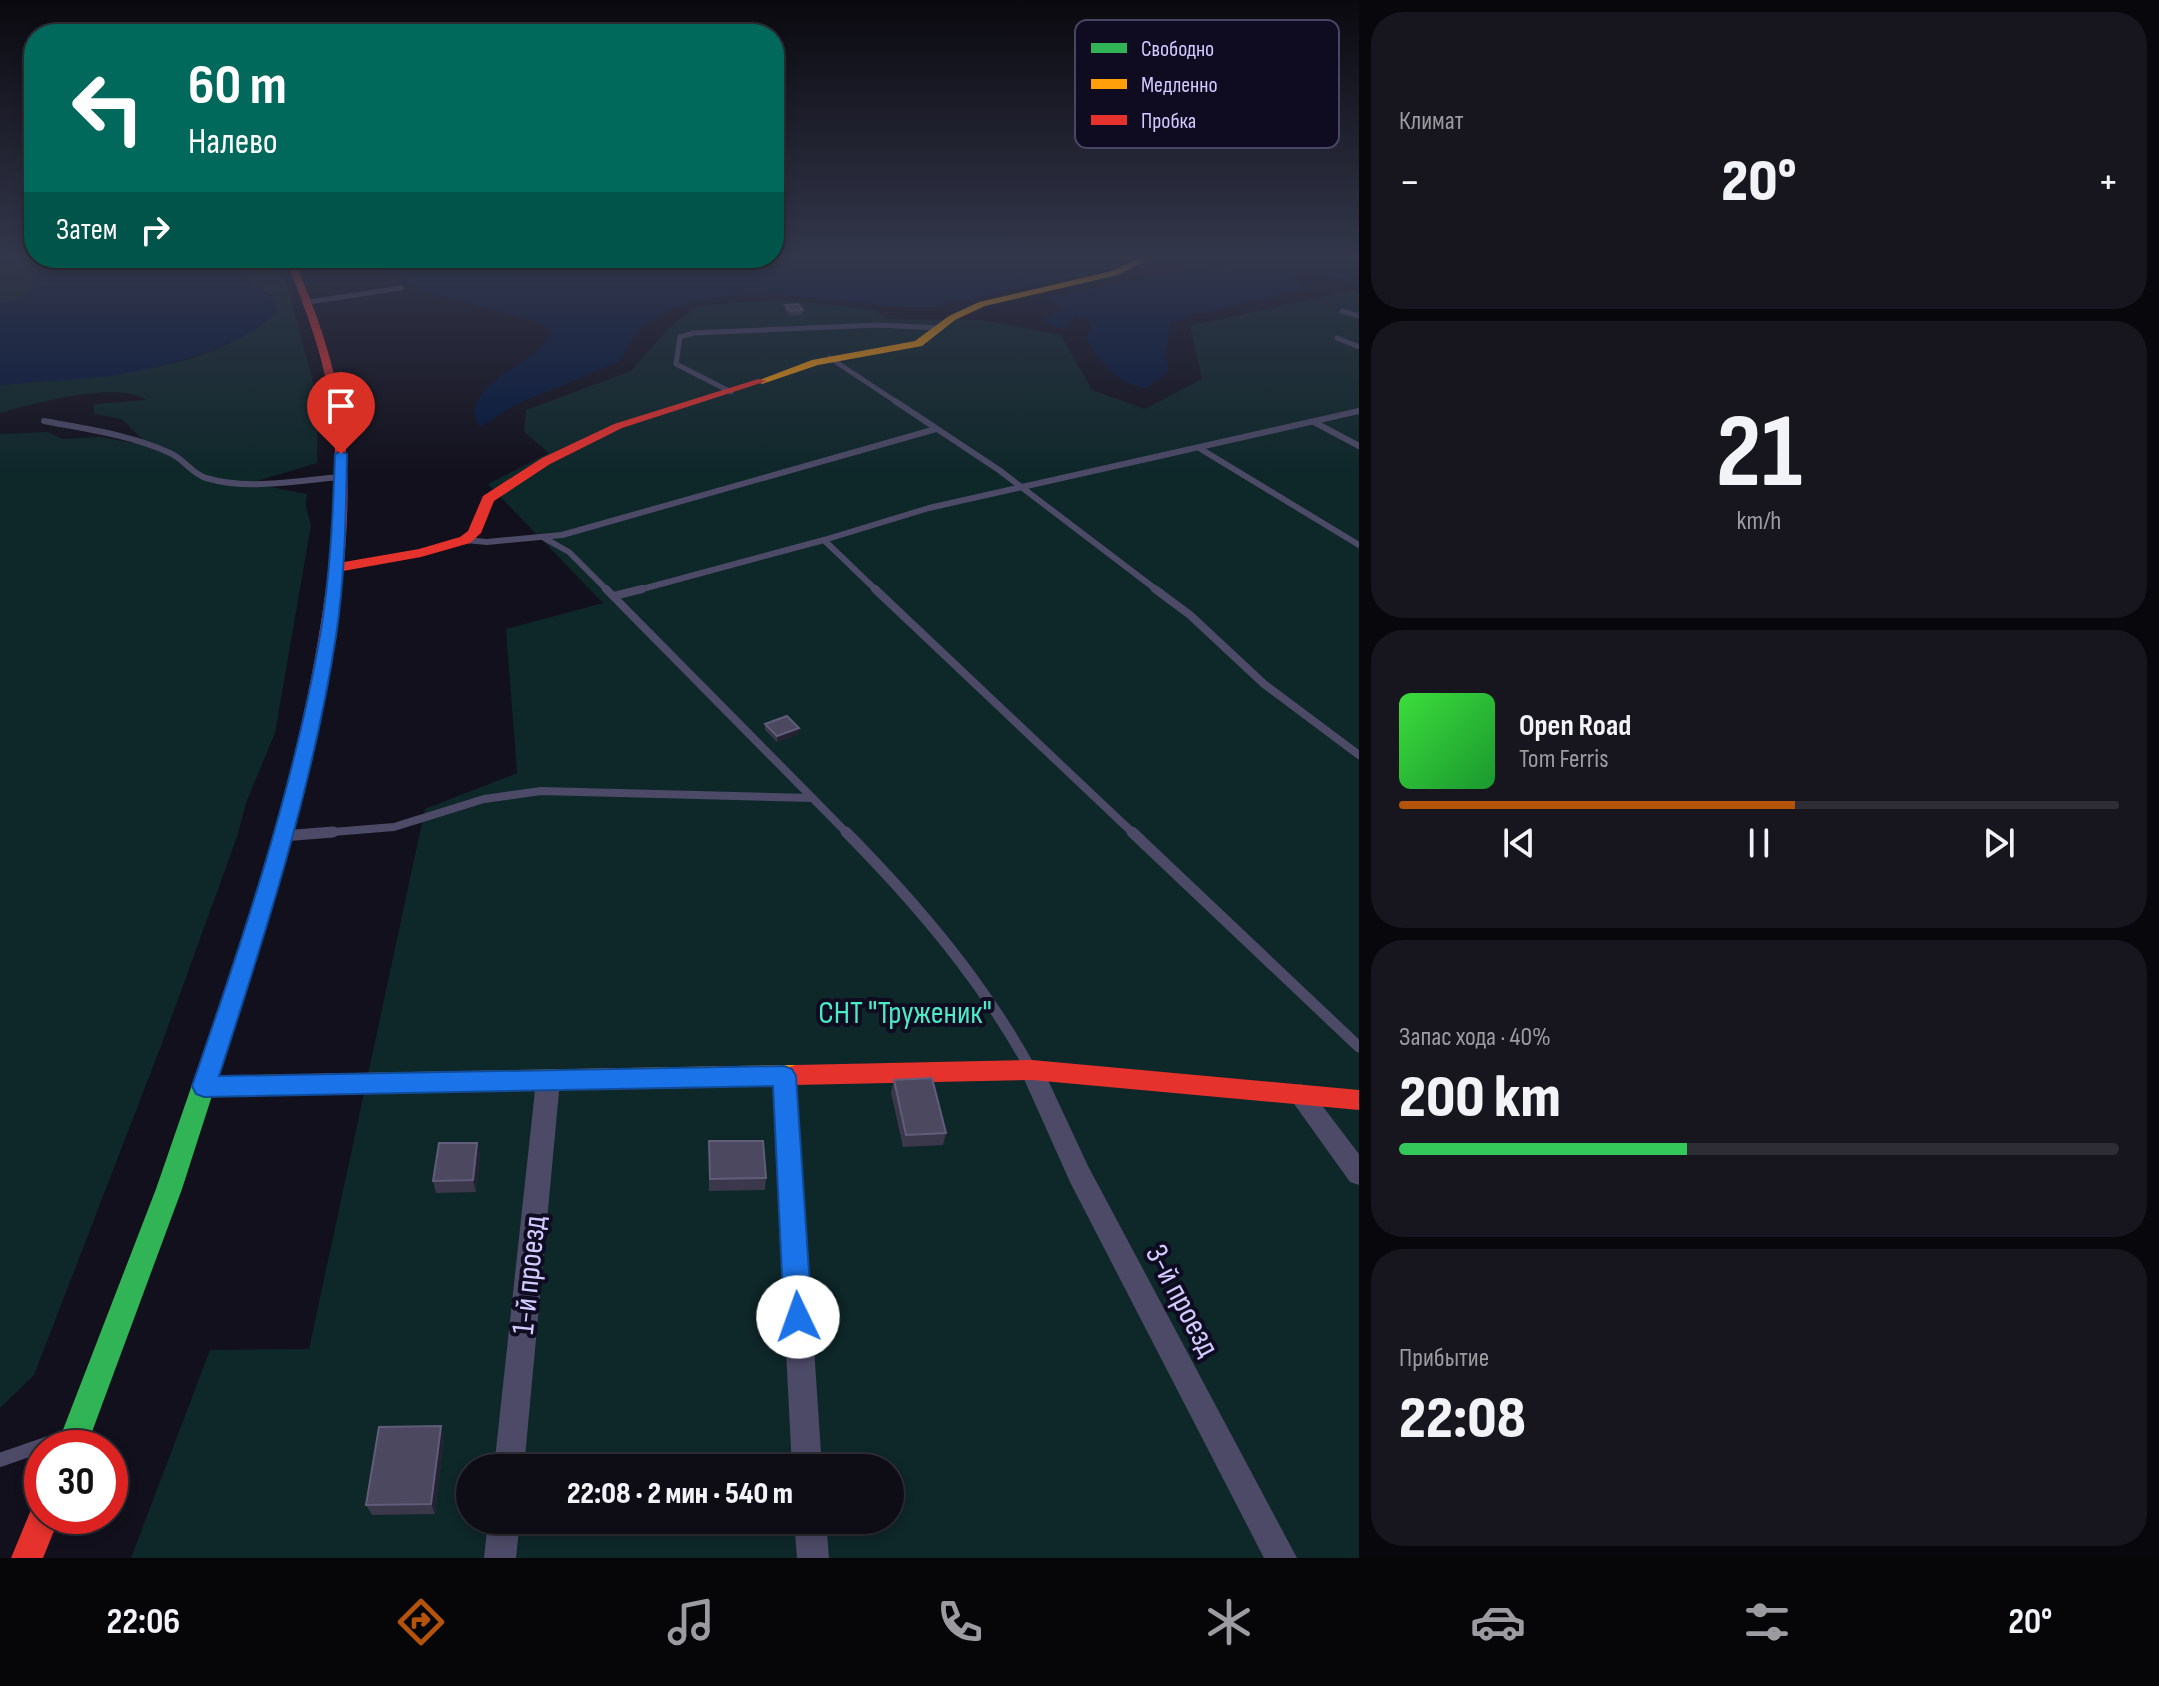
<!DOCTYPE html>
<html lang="ru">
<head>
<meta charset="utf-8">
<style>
	body { margin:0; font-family:"Sofia Sans Condensed",sans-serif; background:#17151e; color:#f1f3f6; height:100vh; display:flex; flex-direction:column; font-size:30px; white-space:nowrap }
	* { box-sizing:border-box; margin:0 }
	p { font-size:26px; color:#9b9ba0 }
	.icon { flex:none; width:44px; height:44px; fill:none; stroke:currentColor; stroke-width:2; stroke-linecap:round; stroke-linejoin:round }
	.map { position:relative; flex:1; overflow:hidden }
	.side { display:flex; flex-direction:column; gap:12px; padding:12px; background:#08070c; width:800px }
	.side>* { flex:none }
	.hud { position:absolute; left:24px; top:24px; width:760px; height:244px; border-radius:32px; box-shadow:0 4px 12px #0003,0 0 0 2px #2e2c34; background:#00695c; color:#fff; overflow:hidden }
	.speed { position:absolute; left:24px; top:1430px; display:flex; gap:16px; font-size:40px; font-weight:700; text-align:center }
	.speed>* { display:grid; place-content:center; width:104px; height:104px; border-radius:50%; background:#0e0c15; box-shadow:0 4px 12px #0003,0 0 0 2px #2e2c34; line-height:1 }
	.speed .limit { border:12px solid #d22; background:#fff; color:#111 }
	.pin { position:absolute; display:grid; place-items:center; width:68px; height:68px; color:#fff; margin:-82px -34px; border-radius:50% 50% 50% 0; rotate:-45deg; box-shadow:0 0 8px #0007 }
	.pin .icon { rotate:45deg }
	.me { position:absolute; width:88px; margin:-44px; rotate:357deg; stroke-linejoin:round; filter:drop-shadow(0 0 6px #0008) }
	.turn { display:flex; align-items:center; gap:28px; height:168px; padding:0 32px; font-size:36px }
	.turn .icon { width:104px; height:104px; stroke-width:2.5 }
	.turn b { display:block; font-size:56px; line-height:68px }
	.then { display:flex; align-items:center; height:76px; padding:0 32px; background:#0003; gap:16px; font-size:30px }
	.big { font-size:60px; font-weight:800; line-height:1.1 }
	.side .tile { flex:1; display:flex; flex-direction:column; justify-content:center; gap:12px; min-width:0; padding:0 28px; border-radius:32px; background:#17151e }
	.side .dial { align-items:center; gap:0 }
	.dial b { font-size:104px; line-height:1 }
	.song { display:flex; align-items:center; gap:24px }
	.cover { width:96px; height:96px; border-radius:12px; background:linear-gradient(135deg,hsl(120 70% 55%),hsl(130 70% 35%)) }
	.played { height:8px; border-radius:4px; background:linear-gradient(90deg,#b45309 55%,#2e2c34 55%) }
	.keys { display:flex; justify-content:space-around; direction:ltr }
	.heat { display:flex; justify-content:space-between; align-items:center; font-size:44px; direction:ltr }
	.charge { height:12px; border-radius:6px; background:linear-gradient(90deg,#34c759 40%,#2e2c34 0) }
	.trip { position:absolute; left:456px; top:1454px; width:448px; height:80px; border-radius:40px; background:#0e0c15; box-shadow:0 4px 12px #0003,0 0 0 2px #2e2c34; font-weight:800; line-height:80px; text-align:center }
	.tabs { display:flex; height:128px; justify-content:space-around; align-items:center; background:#060508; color:#9b9ba0 }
	.tabs .icon { width:56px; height:56px }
	.tabs .on { color:#b45309 }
	.tabs b { font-size:36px; color:#f1f3f6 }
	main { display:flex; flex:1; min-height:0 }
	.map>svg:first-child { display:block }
</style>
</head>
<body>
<main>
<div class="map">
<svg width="1359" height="1558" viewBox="0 0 1359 1558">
	<rect width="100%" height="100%" fill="#12101c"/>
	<g fill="#0e2729" fill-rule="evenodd">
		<path d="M 0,257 L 63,258 L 39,269 C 27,292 33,300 0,303 Z"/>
		<path d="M 246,258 L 272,258 L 274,267 L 287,285 L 318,401 L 317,463 L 257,481 L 261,485 L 307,494 L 306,507 L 311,525 L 275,733 L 246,803 L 237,837 L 161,1046 L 34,1375 L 0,1408 L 0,434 L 48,432 L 62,439 L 101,437 L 133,443 L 144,441 L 122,419 L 94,414 L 94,404 L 146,400 C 119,380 31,404 0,413 L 0,385 C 93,374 202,378 277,312 L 272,295 L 254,286 L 239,269 Z"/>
		<path d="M 1354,290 L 1359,292 L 1359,1558 L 131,1558 L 210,1350 L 309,1349 L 425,809 L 517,773 L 506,629 L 603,603 L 488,484 L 549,453 L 524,432 L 526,410 L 631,371 L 669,328 L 696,307 L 738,302 L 799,301 L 876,310 L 887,319 L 981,320 L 1061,335 L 1092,390 L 1145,409 L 1202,379 L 1190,326 ZM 470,1468 L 890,1468 L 890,1520 L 470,1520 Z"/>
	</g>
	<g fill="#05183d">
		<path d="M 1134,257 L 1105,270 L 933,307 C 846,311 704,262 635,335 C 628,342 625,353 620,361 L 517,404 L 480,427 C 457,394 515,369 536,352 C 542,347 548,339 552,332 L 538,322 L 425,292 L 370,258 Z"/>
		<path d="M 1173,257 L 1221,257 L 1228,260 L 1210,267 L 1211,270 L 1251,261 L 1241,257 L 1359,257 L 1359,284 C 1339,279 1309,266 1291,277 L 1306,288 L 1207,313 L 1189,313 L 1190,317 L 1171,323 L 1165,356 L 1169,371 L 1146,388 C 1123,387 1091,357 1086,335 L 1092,329 L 1089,321 L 1074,316 L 1068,327 L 1057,328 L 1044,322 L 1045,318 L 1055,316 L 1050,312 L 1067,311 L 1048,299 L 1051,296 L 1175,272 L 1200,274 L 1181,263 L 1186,259 Z"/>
		<path d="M 63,258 L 246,258 L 239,269 L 254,286 L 279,302 C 270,344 143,372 104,377 C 70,380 35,382 0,385 L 0,303 C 33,300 27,292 39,269 Z"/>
	</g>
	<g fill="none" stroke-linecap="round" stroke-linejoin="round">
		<g stroke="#4c4a66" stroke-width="5">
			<polyline points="309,302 401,288"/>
			<polyline points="1342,311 1359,316"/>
			<polyline points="1337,338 1359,347"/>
			<polyline points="830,358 898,403"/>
			<polyline points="731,392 676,364 680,337 693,333 879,325 939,328"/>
		</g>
		<g stroke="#4c4a66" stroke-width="6">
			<polyline points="895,401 999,470 1158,591"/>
			<path d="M 44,421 C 86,429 131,435 170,453 C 184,459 192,474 206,478 C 248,491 299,480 342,477"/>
			<polyline points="1314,422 1359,446"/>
			<polyline points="1199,448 1359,545"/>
			<polyline points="544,538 569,552 608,591"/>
			<polyline points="465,540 487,542 562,535 936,429"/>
			<polyline points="824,540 877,591"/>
			<polyline points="635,591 824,540 929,508 1359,411"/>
		</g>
		<g stroke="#4c4a66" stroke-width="8">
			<polyline points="606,589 848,834"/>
			<polyline points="875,589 1134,834"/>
			<polyline points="1155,589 1190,615 1264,684 1359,755"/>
			<polyline points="614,596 642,589"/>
			<polyline points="308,834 394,827 484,799 541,791 812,798"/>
		</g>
		<g stroke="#4c4a66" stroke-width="11">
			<path d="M 846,832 C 917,904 981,979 1030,1068"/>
			<polyline points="1132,832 1359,1047"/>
			<polyline points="283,836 333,832"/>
		</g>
		<polyline stroke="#4c4a66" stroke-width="14" points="0,1460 63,1438"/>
		<g fill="#4c4a66" fill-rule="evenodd">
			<polygon points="1032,1060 1040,1063 1088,1166 1297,1558 1264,1558 1070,1182 1020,1070 1024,1063"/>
			<polygon points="784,1066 792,1069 796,1076 822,1468 792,1468 772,1076 776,1069"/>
			<polygon points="548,1071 556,1074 560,1081 524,1468 494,1468 536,1081 540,1074"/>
			<polygon points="1300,1084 1308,1087 1359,1154 1359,1185 1350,1182 1292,1101 1288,1094 1292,1087"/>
			<polygon points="488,1520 520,1520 516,1558 484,1558"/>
			<polygon points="794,1520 826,1520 829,1558 797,1558"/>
		</g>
		<polygon fill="#30b455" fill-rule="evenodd" points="253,929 260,931 263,937 182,1189 86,1448 56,1448 156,1189 243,937 246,931"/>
		<g fill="#ff9f0a" fill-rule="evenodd">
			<polygon points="1141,257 1152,257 1118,275 985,306 955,320 922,346 818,365 762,384 757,381 812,360 915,341 949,316 979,302 1112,271"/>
			<polygon points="795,1065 803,1068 807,1075 803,1082 795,1085 204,1096 196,1093 192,1086 196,1079 204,1076"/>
		</g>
		<g fill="#e5322d" fill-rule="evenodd">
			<path d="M 285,258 L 293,258 C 341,366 355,445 344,562 L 419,549 L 460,537 L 468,531 L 483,496 L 542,458 L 614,424 L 758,379 L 767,381 L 622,428 L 550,464 L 494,501 L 481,533 L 470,543 L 421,557 L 343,571 C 331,696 299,817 263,937 L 260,943 L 253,945 L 246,943 L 243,937 C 278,825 309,712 325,595 C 334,534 340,470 331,408 C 324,356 305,307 285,258 Z"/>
			<polygon points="1032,1060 1359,1090 1359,1110 1032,1080 795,1085 787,1082 783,1075 787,1068 795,1065"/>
			<polygon points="42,1501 42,1516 60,1516 43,1558 11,1558 33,1505"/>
		</g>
	</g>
	<g fill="#3b384c">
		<polygon points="785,305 803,310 802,315 789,316 785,310"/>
		<polygon points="765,724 799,728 798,734 777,742 765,730"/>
		<polygon points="894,1080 946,1133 943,1145 903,1147 891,1093"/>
		<polygon points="709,1141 766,1178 765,1190 709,1191"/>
		<polygon points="477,1143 480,1155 476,1192 436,1193 433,1181"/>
		<polygon points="444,1437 435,1514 372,1515 366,1505"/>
	</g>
	<g fill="#242131">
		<polygon points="799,728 798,734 777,742 777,736"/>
		<polygon points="477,1143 480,1155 476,1192 473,1180"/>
		<polygon points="441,1426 444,1437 435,1514 431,1504"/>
	</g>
	<g fill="#4b4860" stroke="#605c79" stroke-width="2">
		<polygon points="798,304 803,310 790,311 785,305"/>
		<polygon points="787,716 799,728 777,736 765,724"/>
		<polygon points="932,1078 946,1133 906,1135 894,1080"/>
		<polygon points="709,1141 763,1141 766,1178 710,1179"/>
		<polygon points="439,1143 477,1143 473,1180 433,1181"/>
		<polygon points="441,1426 431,1504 366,1505 379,1427"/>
	</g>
	<linearGradient id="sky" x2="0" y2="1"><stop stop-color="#0a090f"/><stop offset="0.54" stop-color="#33374b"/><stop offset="1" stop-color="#33374b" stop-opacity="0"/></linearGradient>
	<rect width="1359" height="475" fill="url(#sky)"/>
	<path fill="#1a73e8" stroke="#114b97" stroke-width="2" d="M 341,451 L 347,454 C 346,515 345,576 336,636 C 313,786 266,932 219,1076 L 784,1066 L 792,1069 L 796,1076 L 812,1317 L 808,1327 L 798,1331 L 788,1327 L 784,1317 L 773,1086 L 204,1097 L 196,1094 L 192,1086 C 243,939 293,790 320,636 C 330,577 333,515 335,454 Z"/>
	<g text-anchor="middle" stroke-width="8" stroke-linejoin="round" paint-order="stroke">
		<g font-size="32" fill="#4bebc6" stroke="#0f0b21">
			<text x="905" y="1023">СНТ "Труженик"</text>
		</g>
		<g font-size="32" fill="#d1cbff" stroke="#0f0b21">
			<text transform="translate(528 1275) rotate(-84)" y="11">1-й проезд</text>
			<text transform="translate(1183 1300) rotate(62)" y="11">3-й проезд</text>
		</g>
	</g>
	<rect x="1075" y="20" width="264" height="128" rx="12" fill="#0f0b21" stroke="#494564" stroke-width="2"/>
	<rect x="1091" y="43" width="36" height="10" fill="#30b455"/>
	<rect x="1091" y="79" width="36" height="10" fill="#ff9f0a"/>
	<rect x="1091" y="115" width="36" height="10" fill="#e5322d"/>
	<g font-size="22" fill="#d1cbff">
		<text x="1141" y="56">Свободно</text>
		<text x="1141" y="92">Медленно</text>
		<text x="1141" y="128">Пробка</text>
	</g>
</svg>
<div class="speed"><div class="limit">30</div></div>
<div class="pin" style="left:341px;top:454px;background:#d93025"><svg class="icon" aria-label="arrive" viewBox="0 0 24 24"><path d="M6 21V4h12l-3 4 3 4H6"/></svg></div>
<svg class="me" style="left:798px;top:1317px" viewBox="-20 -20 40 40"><circle r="19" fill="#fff"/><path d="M0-13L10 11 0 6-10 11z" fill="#1a73e8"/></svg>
<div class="trip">22:08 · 2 мин · 540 m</div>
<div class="hud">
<div class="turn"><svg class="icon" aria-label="left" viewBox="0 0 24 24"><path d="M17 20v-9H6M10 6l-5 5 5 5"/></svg><div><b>60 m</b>Налево</div></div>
<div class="then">Затем<svg class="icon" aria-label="right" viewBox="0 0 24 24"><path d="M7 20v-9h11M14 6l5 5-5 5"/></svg></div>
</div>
</div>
<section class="side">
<div class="tile"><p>Климат</p>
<div class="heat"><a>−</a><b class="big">20°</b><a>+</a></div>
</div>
<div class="tile dial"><b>21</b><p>km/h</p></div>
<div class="tile">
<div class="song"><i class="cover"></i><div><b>Open Road</b><p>Tom Ferris</p></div></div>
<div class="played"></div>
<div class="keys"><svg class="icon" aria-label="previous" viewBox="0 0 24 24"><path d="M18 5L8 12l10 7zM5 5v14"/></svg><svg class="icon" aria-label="pause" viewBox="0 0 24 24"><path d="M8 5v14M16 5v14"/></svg><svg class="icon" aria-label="next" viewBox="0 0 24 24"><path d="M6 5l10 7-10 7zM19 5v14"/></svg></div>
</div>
<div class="tile"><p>Запас хода · 40%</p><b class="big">200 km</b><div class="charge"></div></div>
<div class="tile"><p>Прибытие</p><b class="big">22:08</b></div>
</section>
</main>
<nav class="tabs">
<b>22:06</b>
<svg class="icon on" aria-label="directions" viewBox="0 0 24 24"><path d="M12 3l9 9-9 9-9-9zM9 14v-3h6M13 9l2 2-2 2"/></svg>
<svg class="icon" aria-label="music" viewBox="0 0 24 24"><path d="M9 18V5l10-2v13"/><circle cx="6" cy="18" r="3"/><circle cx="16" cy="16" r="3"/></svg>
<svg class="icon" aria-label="phone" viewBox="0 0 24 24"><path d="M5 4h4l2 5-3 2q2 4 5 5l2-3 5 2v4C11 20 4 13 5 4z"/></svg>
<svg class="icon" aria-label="climate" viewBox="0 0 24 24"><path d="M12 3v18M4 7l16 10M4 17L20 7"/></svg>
<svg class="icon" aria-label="car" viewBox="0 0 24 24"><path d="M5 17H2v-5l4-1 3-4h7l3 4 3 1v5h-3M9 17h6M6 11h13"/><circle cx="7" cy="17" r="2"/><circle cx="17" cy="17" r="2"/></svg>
<svg class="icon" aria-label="filters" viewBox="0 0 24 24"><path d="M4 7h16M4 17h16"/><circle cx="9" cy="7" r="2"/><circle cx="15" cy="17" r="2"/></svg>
<b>20°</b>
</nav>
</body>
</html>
